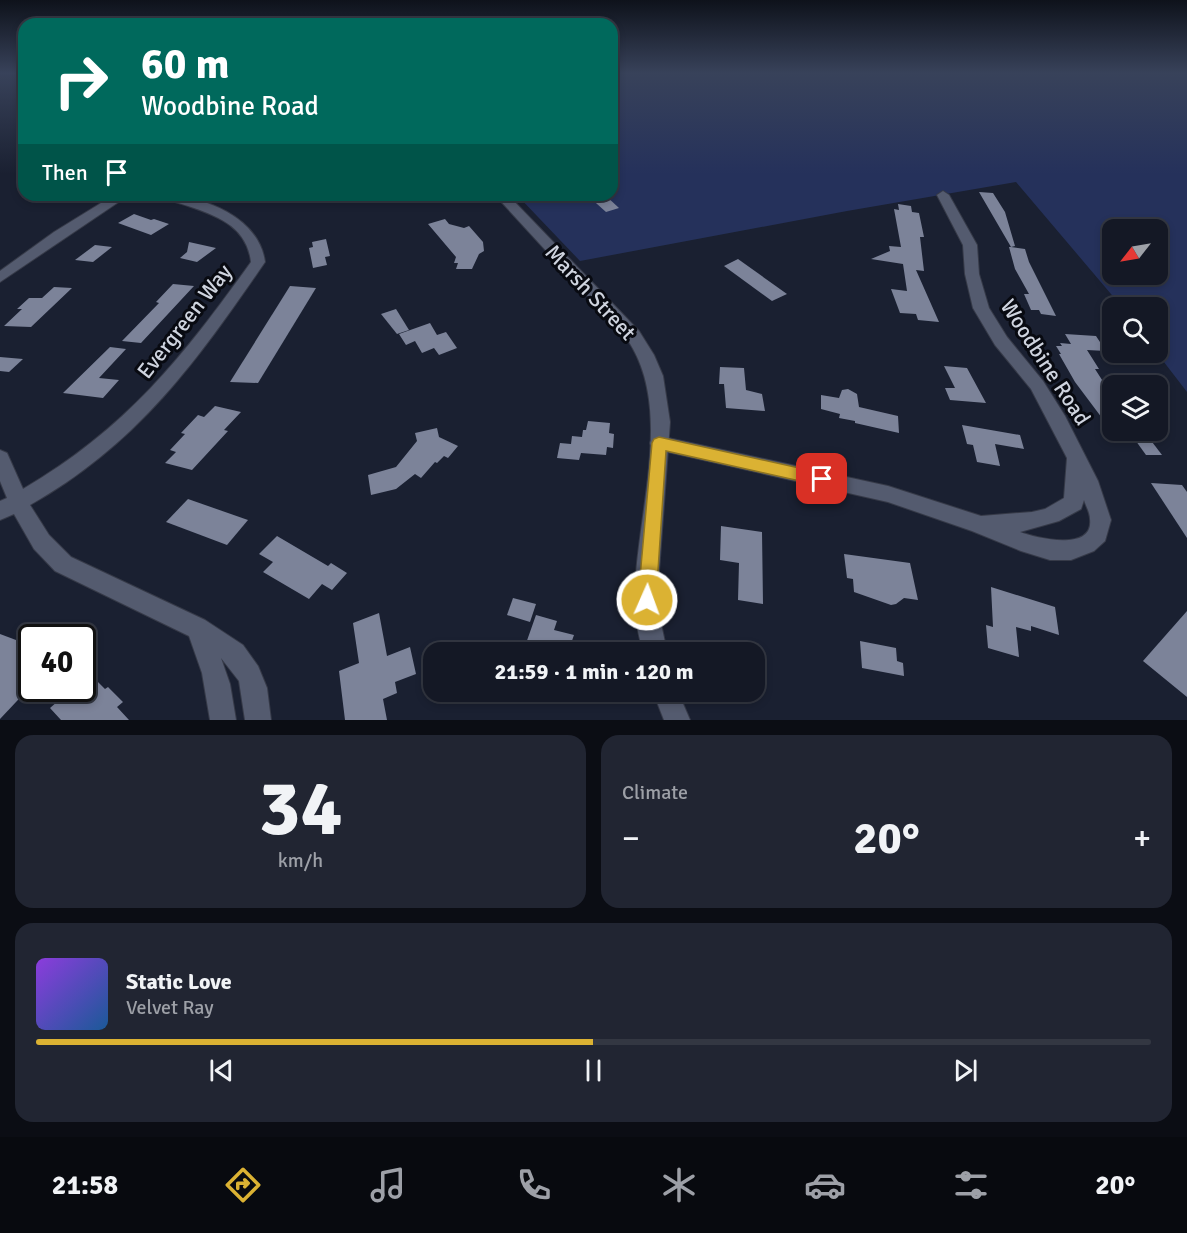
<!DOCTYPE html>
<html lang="en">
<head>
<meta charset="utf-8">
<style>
	body { margin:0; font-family:Signika,sans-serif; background:#212532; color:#f1f3f6; height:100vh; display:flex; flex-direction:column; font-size:22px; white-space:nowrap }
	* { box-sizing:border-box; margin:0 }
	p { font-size:20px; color:#9da0a7 }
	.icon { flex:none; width:33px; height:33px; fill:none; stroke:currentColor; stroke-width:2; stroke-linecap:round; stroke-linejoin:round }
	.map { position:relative; height:720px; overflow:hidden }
	.drawer { display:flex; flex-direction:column; gap:15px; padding:15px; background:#0b0d14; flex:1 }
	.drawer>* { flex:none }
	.hud { position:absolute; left:18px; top:18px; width:600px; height:183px; border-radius:18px; box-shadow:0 3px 9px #0003,0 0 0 2px #333742; background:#00695c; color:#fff; overflow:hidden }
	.needle { width:39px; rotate:239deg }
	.controls { position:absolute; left:1102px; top:219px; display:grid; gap:12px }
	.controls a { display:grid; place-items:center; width:66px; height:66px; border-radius:12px; background:#141825; box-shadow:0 3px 9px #0003,0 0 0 2px #333742; font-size:30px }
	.speed { position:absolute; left:18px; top:624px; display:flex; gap:12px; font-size:30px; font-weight:700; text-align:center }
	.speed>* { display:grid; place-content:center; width:78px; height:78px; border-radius:50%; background:#141825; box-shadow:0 3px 9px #0003,0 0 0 2px #333742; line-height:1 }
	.speed .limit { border:3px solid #111; border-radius:9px; background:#fff; color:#111 }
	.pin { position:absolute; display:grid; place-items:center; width:51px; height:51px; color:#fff; margin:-26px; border-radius:12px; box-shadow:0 3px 9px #0006 }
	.me { position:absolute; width:66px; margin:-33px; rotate:2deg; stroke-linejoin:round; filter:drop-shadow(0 0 4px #0008) }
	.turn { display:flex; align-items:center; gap:21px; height:126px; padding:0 24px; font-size:27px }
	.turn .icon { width:78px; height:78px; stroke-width:2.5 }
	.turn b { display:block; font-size:42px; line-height:51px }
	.then { display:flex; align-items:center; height:57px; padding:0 24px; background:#0003; gap:12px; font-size:22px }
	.big { font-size:45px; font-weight:800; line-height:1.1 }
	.drawer .tile { flex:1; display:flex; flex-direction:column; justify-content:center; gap:9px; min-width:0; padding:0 21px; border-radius:18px; background:#212532 }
	.drawer .dial { align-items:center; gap:0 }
	.dial b { font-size:78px; line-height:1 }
	.song { display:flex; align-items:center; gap:18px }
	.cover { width:72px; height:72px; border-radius:9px; background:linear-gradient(135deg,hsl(270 70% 55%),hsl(210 70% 35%)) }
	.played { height:6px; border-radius:3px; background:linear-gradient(90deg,#dbb233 50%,#333742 50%) }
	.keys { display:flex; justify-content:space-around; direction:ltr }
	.heat { display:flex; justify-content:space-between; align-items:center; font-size:33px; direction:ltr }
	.drawer .tiles { flex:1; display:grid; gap:15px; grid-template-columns:1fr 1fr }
	.tile:last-child { grid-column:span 2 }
	.trip { position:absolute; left:423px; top:642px; width:342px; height:60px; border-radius:18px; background:#141825; box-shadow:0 3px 9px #0003,0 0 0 2px #333742; font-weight:800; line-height:60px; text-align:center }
	.tab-bar { display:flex; height:96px; justify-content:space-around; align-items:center; background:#080a0f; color:#9da0a7 }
	.tab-bar .icon { width:42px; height:42px }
	.tab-bar .current { color:#dbb233 }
	.tab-bar b { font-size:27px; color:#f1f3f6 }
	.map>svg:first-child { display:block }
</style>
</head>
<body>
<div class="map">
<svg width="1187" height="720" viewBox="0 0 1187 720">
	<rect width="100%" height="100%" fill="#1a2031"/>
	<path fill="#25315b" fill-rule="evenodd" d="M 612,73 L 1187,73 L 1187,392 L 1157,353 L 1158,308 L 1122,307 L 1016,182 L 847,211 L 580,261 L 517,195 L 612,195 ZM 1113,230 L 1158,230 L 1158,274 L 1113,274 Z"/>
	<g fill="#7c8399">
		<polygon points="979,192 993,193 1005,212 1015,246 1011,247 1025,249 1029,262 1056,316 1041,314 1039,310 1031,310 1024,294 1029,294 1015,269 1009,247 1011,247"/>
		<polygon points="587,195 605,195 619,208 606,212"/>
		<polygon points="898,204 911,206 912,212 919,213 924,237 920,237 924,271 916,270 939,322 918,320 916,314 900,313 891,289 907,291 903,264 871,259 890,251 889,246 901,247 894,209 899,210"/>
		<polygon points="134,214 151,220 154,219 169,224 151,235 118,223"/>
		<polygon points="445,219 449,224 464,228 469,226 483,242 484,251 479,254 472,269 456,269 458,263 454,263 456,257 428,224"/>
		<polygon points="326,239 330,256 325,257 327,265 313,268 309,248 313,247 312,242"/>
		<polygon points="189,242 216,248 197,262 180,258 187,252"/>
		<polygon points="95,245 112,247 93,262 75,260"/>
		<polygon points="738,259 787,294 772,301 724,266"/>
		<polygon points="173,284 194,286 141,343 122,341 159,303 156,302"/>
		<polygon points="290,286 316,288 258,383 230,382"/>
		<polygon points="54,287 72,288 31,327 4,326 22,309 17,309 29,298 42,298"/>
		<polygon points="396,309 409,330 397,334 381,314"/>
		<polygon points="430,323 437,335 446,332 457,348 439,355 434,348 422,353 415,341 406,345 399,334"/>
		<polygon points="1065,334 1096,336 1106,351 1087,350 1099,369 1095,369 1113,397 1113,418 1102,418 1075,382 1059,354 1061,354 1056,346 1062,346 1060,343 1071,344"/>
		<polygon points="110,347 126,349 99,378 119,380 103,398 63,393"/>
		<polygon points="0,357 23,359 9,372 0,371"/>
		<polygon points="944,366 967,368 986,403 950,400 945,388 955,388"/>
		<polygon points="720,367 744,368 746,390 762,394 765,411 726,408 724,384 719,384"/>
		<polygon points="848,389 857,394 859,407 898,416 899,433 855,423 855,421 839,418 840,414 821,409 821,395 839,398 842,390"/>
		<polygon points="215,406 241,412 224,430 228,431 192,470 165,463 176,452 170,450 185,434 181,433 198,415 204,417"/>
		<polygon points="588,421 610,423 609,433 614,434 613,448 607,447 606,455 581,453 579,460 557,458 560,443 571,444 572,436 582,437 583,430 586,430"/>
		<polygon points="962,425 1020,435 1024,449 995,444 1000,466 977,462 973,445 967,444"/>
		<polygon points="437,428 439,437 458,446 448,458 444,456 437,463 435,462 421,478 415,474 396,489 371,495 368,475 396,467 417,441 415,433"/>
		<polygon points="1128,430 1143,430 1162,455 1146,455"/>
		<polygon points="1151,483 1182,485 1187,492 1187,538"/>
		<polygon points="188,499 248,520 227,545 166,522"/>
		<polygon points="721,526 762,532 763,604 738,600 739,563 720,560"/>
		<polygon points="277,536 328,566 331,563 347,573 332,590 322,584 309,599 263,572 273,562 259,554"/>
		<polygon points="844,554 910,563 918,600 904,598 896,604 891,605 854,592 853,579 847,578"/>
		<polygon points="991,587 1055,607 1059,635 1031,626 1031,631 1016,627 1019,657 988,648 986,625 993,627"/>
		<polygon points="513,598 536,604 530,622 507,615"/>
		<polygon points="1187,611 1187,697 1143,661"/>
		<polygon points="379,613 387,656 410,647 416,674 395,682 397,693 383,699 387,720 345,720 339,671 359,663 353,623"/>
		<polygon points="536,615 557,621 554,630 574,635 568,652 536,652 524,649"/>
		<polygon points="0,634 32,646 32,685 0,719"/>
		<polygon points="860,641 896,648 897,661 903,663 904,676 862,668"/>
		<polygon points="90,674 105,689 108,687 123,702 117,707 129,720 61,720 50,708 73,688 82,688 82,681"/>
	</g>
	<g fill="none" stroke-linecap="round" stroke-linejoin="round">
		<g stroke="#363a48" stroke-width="2">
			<g id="minor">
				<path d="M 943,191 L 949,195 L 977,245 L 979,274 L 989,308 L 1007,337 L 1043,381 L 1065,416 L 1098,481 L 1111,520 L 1105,541 L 1094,551 L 1071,560 L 1050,560 L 1021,551 L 972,531 L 888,502 L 659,450 L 652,448 L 650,443 L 652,438 L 659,436 L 888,486 L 981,516 L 1032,512 L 1045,509 L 1064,498 L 1067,458 L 1031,389 L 995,345 L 973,308 L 965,274 L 963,245 L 937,195 ZM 1084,500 C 1086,506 1090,513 1090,519 C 1094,552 1036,538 1020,532 L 1059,521 L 1081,509 Z"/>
				<polygon points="114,195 129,195 0,282 0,271 54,232"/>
				<path d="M 162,195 C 203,195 259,217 265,262 C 197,361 138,444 30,505 L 49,535 L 71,557 L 205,620 L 243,645 L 258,666 L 267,688 L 271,720 L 245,720 L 239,681 L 221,658 L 230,684 L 236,720 L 210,720 L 202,673 L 189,636 L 55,571 L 34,549 L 14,514 L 0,520 L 0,501 L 7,498 L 0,481 L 0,450 L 7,453 L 23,489 C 127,428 182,358 251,262 C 247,227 218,216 188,206 C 179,203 168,201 162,195 Z"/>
			</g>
		</g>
		<g stroke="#363a48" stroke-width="2">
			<g id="tertiary">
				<path d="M 495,195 L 508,195 L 639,331 L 654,355 L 663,376 L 670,422 L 658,585 L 659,614 L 667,652 L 643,652 C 640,640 636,625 635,612 C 631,527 678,413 627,339 Z"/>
				<polygon points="653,692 678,692 690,720 664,720"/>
			</g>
		</g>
		<use href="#minor" fill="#545b6f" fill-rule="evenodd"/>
		<use href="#tertiary" fill="#545b6f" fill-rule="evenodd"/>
	</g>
	<linearGradient id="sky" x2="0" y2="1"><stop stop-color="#0e121b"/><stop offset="0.42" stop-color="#38425a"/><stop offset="1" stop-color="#38425a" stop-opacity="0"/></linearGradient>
	<rect width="1187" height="174" fill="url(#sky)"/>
	<polygon fill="#dbb233" stroke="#8e7421" stroke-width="1.5" points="659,437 822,473 827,475 830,479 827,484 822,486 666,451 656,600 654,606 647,609 640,606 638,600 652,443 654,439"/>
	<g text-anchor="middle" stroke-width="6" stroke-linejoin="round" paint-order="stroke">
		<g font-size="22" fill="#cfd4df" stroke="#080a11">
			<text transform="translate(591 292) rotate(47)" y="8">Marsh Street</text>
			<text transform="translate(184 321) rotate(-52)" y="8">Evergreen Way</text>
			<text transform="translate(1046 362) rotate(57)" y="8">Woodbine Road</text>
		</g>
	</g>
</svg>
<div class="controls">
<a><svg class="needle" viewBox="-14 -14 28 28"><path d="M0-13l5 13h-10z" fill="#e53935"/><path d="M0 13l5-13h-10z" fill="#9da0a7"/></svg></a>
<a><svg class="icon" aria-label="search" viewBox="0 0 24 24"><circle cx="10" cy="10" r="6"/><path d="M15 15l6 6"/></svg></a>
<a><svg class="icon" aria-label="layers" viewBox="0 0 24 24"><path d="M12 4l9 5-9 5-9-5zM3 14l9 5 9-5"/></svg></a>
</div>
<div class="speed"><div class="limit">40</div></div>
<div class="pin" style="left:822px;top:479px;background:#d93025"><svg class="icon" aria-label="arrive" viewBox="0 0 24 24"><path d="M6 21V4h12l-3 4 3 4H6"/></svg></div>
<svg class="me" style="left:647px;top:600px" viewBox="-20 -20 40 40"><circle r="17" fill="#dbb233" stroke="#fff" stroke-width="3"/><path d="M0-11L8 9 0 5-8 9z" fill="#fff"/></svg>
<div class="trip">21:59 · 1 min · 120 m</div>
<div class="hud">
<div class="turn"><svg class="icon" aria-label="right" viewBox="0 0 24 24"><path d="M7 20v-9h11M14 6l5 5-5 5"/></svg><div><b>60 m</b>Woodbine Road</div></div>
<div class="then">Then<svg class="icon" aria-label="arrive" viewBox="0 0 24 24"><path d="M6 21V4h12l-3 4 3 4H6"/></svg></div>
</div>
</div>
<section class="drawer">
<div class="tiles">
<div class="tile dial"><b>34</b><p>km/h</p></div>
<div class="tile"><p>Climate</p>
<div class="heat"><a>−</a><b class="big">20°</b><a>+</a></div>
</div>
<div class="tile">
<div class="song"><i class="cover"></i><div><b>Static Love</b><p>Velvet Ray</p></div></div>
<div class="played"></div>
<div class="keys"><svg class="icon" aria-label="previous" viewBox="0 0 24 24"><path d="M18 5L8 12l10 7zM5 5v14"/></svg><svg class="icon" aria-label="pause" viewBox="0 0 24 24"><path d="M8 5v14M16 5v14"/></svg><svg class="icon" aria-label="next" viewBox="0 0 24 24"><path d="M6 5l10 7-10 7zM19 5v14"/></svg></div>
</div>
</div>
</section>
<nav class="tab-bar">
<b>21:58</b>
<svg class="icon current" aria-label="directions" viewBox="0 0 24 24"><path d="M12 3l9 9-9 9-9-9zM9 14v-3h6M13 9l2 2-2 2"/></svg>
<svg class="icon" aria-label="music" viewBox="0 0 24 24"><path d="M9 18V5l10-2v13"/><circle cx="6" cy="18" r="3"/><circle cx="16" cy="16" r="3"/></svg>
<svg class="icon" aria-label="phone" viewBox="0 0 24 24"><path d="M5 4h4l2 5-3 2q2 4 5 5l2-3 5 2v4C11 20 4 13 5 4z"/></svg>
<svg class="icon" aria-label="climate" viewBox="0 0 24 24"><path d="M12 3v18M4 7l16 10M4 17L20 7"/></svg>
<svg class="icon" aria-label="car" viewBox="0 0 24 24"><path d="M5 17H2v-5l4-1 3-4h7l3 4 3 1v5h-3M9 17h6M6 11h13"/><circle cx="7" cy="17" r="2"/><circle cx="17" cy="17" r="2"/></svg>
<svg class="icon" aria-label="filters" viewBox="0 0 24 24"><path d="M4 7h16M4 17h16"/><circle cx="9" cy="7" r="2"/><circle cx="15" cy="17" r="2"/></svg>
<b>20°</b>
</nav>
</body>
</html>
